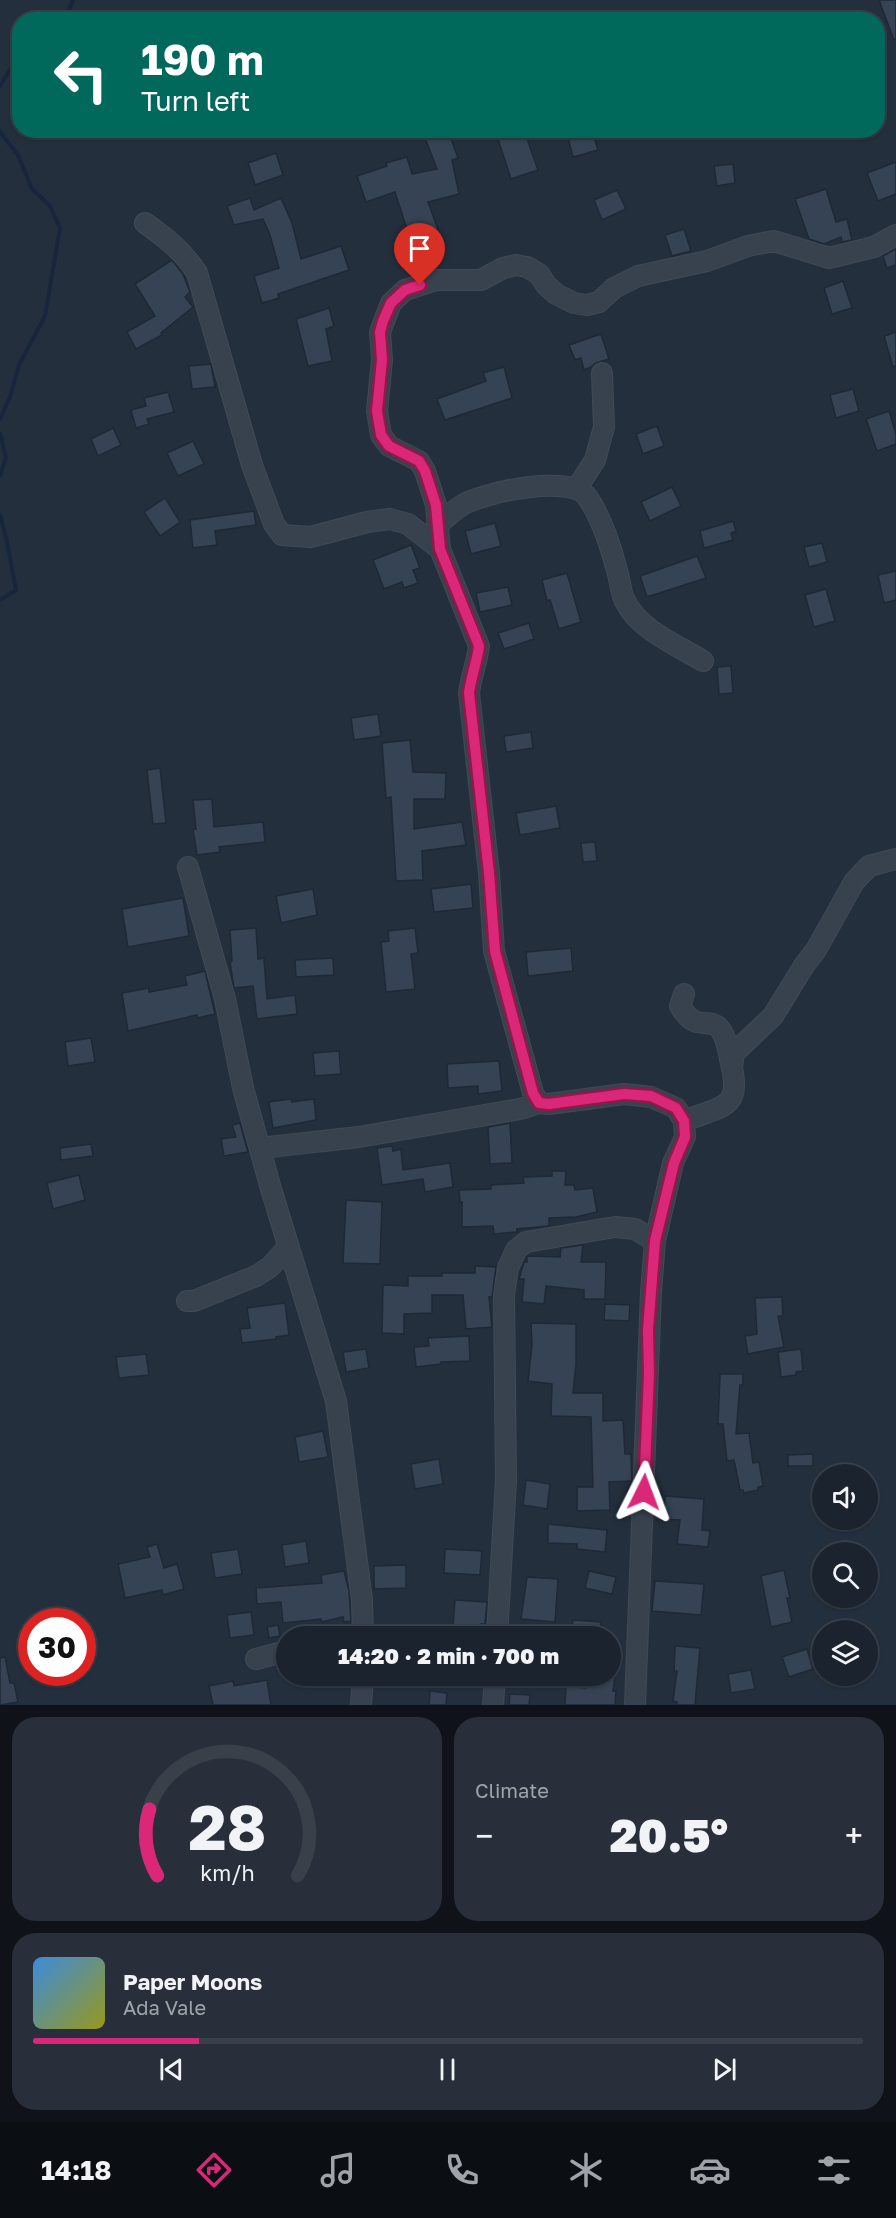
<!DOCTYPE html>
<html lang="en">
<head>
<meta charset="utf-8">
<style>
	body { margin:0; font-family:"Golos Text",sans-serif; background:#282f3a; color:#f1f3f6; height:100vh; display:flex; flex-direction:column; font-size:22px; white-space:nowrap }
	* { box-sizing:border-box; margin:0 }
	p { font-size:20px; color:#a0a4aa }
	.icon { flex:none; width:33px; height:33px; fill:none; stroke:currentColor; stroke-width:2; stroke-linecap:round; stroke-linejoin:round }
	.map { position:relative; height:1705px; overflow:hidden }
	.sheet { display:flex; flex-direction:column; gap:12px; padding:12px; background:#0f1319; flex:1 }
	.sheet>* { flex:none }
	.banner { position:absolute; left:12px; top:12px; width:873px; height:126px; border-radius:24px; box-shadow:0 2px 4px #0004,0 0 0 2px #39404a; background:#00695c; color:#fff; overflow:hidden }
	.buttons { position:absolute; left:812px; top:1464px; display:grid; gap:12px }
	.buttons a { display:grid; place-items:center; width:66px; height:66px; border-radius:50%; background:#1b232e; box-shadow:0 2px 4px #0004,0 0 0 2px #39404a; font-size:30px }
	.speed { position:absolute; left:18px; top:1608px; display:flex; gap:12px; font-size:30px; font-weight:700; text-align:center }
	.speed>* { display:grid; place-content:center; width:78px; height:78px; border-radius:50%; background:#1b232e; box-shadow:0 2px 4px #0004,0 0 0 2px #39404a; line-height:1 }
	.speed .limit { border:9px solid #d22; background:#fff; color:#111 }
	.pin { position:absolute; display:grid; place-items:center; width:51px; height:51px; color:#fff; margin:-62px -26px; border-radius:50% 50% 50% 0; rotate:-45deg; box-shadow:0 0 6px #0007 }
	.pin .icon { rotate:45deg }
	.me { position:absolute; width:66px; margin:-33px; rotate:3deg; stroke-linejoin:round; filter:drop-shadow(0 0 4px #0008) }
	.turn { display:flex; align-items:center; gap:21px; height:126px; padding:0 30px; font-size:27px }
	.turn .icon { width:78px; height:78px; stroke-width:2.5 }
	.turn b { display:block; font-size:42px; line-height:51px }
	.big { font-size:45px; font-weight:800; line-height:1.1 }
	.sheet .widget { flex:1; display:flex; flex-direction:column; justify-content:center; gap:9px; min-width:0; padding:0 21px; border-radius:24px; background:#282f3a }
	.sheet .dial { align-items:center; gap:0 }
	.dial svg { height:156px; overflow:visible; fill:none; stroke:#39404a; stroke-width:7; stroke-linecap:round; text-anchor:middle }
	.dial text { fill:#f1f3f6; stroke:none }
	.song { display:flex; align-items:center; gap:18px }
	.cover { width:72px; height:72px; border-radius:9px; background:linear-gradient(135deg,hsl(210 70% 55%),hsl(60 70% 35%)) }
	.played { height:6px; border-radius:3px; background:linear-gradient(90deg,#db2777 20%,#39404a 20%) }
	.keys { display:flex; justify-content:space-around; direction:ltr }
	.heat { display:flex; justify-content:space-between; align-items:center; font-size:33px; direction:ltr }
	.sheet .tiles { flex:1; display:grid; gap:12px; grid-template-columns:1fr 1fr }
	.widget:last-child { grid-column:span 2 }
	.trip { position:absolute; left:276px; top:1626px; width:345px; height:60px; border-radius:30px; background:#1b232e; box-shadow:0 2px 4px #0004,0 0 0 2px #39404a; font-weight:800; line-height:60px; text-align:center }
	.dock { display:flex; height:96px; justify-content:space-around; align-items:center; background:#0b0e12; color:#a0a4aa }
	.dock .icon { width:42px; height:42px }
	.dock .current { color:#db2777 }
	.dock b { font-size:27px; color:#f1f3f6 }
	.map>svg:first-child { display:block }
</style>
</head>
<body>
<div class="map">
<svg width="896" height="1705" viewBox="0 0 896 1705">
	<rect width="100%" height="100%" fill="#242f3e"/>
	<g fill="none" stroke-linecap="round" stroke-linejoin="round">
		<g stroke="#17263c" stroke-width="4">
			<polyline points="65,20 73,0"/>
			<polyline points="0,86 14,63 20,59"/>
			<polyline points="0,132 18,155 32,189 50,206 60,228 45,316 19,365 10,397 0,419"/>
			<polyline points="0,434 6,457 0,476"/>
			<polyline points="0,515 7,542 16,590 0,600"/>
		</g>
	</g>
	<g fill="#364354" stroke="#1f2835" stroke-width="1.5">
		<polygon points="879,0 896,0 896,39 894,40"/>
		<polygon points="445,130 448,130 458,158 452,160 459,194 428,202 438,229 411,242 395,192 366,202 357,176 387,166 386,163 407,157 412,174 437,169 425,138"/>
		<polygon points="495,130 524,130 538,170 511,179"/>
		<polygon points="566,130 592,130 598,150 573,157"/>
		<polygon points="276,153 283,175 255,185 248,163"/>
		<polygon points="896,162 896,194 878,201 867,173"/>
		<polygon points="733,164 735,183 717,186 714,166"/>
		<polygon points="826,189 836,222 847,219 852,240 842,242 841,237 824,244 809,239 795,199"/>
		<polygon points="617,190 626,209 602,220 594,200"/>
		<polygon points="250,198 254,210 281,198 292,223 301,259 341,246 349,270 278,294 279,298 262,303 254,276 279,268 270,235 263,219 234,225 227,206"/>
		<polygon points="684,229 691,251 672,256 665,235"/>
		<polygon points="896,249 896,265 887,268 883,256"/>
		<polygon points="172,260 183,274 190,292 185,297 193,307 161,333 162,335 136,349 127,332 155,316 135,284"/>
		<polygon points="843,281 852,308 832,314 824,288"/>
		<polygon points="329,308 334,326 326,329 332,361 308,366 296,319"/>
		<polygon points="896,332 896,366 893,367 884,336"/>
		<polygon points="601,334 609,359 596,363 591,367 584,370 581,358 575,360 569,345"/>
		<polygon points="211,364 215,387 192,389 189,366"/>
		<polygon points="504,367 512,398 445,420 437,399 486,381 483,373"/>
		<polygon points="853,389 859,411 836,418 830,395"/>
		<polygon points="168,392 174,412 147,419 149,424 136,428 131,410 146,406 144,398"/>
		<polygon points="889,411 896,434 896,444 877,451 866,419"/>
		<polygon points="657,426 664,446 643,454 636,434"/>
		<polygon points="113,428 121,445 98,456 91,439"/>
		<polygon points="193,441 204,464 178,476 167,453"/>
		<polygon points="672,487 681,506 650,521 641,502"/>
		<polygon points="165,498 180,522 160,536 144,512"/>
		<polygon points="254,511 256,525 215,531 217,545 193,548 190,520"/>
		<polygon points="733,521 736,531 731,533 733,540 704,548 700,531"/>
		<polygon points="495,523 501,546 471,554 465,531"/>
		<polygon points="822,543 827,562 809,567 804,547"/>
		<polygon points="411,545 420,568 413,570 418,583 404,588 402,582 384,589 373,560"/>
		<polygon points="697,556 706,578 647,597 640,576"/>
		<polygon points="896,571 896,600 884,603 878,575"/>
		<polygon points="567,573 581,622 559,629 550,600 547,601 542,580"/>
		<polygon points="508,587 512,605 480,612 476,593"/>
		<polygon points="826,589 835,621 814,627 805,595"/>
		<polygon points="529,623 534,639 504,649 498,633"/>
		<polygon points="731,666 733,693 719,694 717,667"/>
		<polygon points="378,714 381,736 354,740 351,718"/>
		<polygon points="531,732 533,748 506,752 504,736"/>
		<polygon points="410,740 413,772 446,773 445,799 414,799 414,829 462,822 466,845 422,851 423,880 396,881 391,797 386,798 382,743"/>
		<polygon points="160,768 166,823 153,824 147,770"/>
		<polygon points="212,799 214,827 263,822 265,842 219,847 220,852 197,855 193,829 196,829 193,800"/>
		<polygon points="556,806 560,828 520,835 516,813"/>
		<polygon points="595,842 597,861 583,862 581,843"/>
		<polygon points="471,884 473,908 434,912 431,889"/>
		<polygon points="313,889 317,915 281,923 276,896"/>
		<polygon points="183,898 189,936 128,947 122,909"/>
		<polygon points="256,928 258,959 264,958 267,999 295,995 297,1014 257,1019 253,986 234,988 230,962 232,961 230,930"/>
		<polygon points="415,928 418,953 411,954 415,989 386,992 381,942 389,941 388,931"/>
		<polygon points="571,948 573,971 528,976 526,952"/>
		<polygon points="333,958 334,975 296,977 295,960"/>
		<polygon points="205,971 215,1014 198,1018 197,1015 128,1031 122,993 149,988 149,992 187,985 185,976"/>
		<polygon points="91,1038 95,1062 68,1066 65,1042"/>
		<polygon points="339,1051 341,1074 315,1076 313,1053"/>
		<polygon points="499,1061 502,1091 478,1094 478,1086 448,1088 447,1064"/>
		<polygon points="291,1099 292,1102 314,1099 316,1120 273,1128 269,1102"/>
		<polygon points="240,1123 248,1152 224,1156 221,1139 236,1137 232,1125"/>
		<polygon points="510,1123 512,1163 490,1164 488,1127"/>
		<polygon points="91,1144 93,1156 61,1160 60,1148"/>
		<polygon points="392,1146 393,1151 401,1149 403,1170 450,1163 453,1187 425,1192 423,1179 382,1185 377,1148"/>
		<polygon points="552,1171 566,1171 565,1185 574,1185 575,1190 593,1188 597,1212 576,1217 549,1218 549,1226 517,1229 517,1232 494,1234 493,1226 462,1227 462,1202 460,1202 459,1190 491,1189 491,1185 524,1183 523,1177 552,1176"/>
		<polygon points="79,1175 85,1200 53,1209 47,1183"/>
		<polygon points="346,1200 382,1202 380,1264 343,1263"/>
		<polygon points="583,1245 581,1262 606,1262 605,1299 584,1299 584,1290 546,1286 544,1304 522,1302 524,1279 519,1279 524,1262 527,1262 527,1256 560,1257 561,1248"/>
		<polygon points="475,1266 496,1267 492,1297 489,1297 492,1327 466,1329 463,1295 432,1295 432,1313 404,1314 404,1334 382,1333 383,1285 408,1286 408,1276 442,1276 442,1273 475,1273"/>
		<polygon points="782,1297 783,1316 778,1316 784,1347 748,1354 745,1336 757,1334 755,1298"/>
		<polygon points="285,1303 289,1335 276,1337 276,1339 242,1343 240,1329 250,1328 247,1308"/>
		<polygon points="605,1304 630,1305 629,1321 604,1320"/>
		<polygon points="531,1323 576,1324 576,1364 573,1393 603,1393 603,1421 623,1420 625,1454 631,1454 632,1481 609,1482 610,1510 577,1511 577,1487 593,1487 591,1417 551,1416 552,1384 528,1381 532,1345"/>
		<polygon points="469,1336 470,1361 441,1362 441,1364 416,1367 414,1347 429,1346 428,1338"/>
		<polygon points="366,1349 369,1368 346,1372 343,1352"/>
		<polygon points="801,1349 803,1371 796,1372 796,1375 781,1377 778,1352"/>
		<polygon points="146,1354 149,1375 119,1378 116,1357"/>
		<polygon points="720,1374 743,1374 743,1385 740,1385 736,1434 749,1433 753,1463 759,1462 763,1486 758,1487 758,1490 744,1493 743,1490 740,1490 734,1460 727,1461 723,1424 718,1424"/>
		<polygon points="323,1431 328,1457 299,1462 295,1437"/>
		<polygon points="813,1454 813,1466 788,1466 788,1455"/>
		<polygon points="439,1459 443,1484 415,1489 411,1464"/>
		<polygon points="526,1480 550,1484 547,1509 523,1505"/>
		<polygon points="665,1496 704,1499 702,1530 710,1531 708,1547 677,1544 680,1520 664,1519"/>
		<polygon points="548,1524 607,1530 605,1552 577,1549 577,1544 548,1543"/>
		<polygon points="306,1541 309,1563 285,1567 282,1545"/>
		<polygon points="157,1544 164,1568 177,1564 184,1589 163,1595 162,1590 125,1598 118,1564 150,1557 147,1547"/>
		<polygon points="238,1549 242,1574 215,1578 211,1553"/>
		<polygon points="445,1549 482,1551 480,1575 444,1573"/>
		<polygon points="406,1565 406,1588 374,1589 374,1566"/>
		<polygon points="784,1570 790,1598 787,1598 792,1622 771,1627 761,1576"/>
		<polygon points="344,1571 349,1591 351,1621 344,1622 343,1617 322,1622 321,1619 283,1623 281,1602 257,1604 256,1588 322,1583 321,1575"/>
		<polygon points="589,1571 616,1577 612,1594 585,1588"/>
		<polygon points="527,1577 558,1579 555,1622 521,1619"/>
		<polygon points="655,1581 704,1584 701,1615 652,1611"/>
		<polygon points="455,1600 487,1602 485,1624 481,1624 481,1627 453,1625"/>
		<polygon points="251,1612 254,1635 230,1638 227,1615"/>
		<polygon points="573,1620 601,1622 599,1636 571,1636"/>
		<polygon points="278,1625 280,1636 269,1638 267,1627"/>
		<polygon points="675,1646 700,1648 695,1705 676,1705 677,1702 673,1701 677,1671 674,1671"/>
		<polygon points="807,1649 813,1669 789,1677 782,1657"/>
		<polygon points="5,1657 10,1683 14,1683 18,1702 0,1705 0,1658"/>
		<polygon points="751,1670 755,1689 731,1693 728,1674"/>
		<polygon points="587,1676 615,1676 613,1691 616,1691 615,1705 565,1705 566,1686 586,1688"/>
		<polygon points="267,1680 271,1705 213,1705 209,1686 233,1681 234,1686"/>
		<polygon points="430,1691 447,1693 446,1705 429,1705"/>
		<polygon points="510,1694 530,1695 529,1705 509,1705"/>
	</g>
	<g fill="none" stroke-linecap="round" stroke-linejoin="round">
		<g stroke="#414a57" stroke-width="22">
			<g id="minor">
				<path d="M 145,223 C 166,238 183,251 197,273 L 252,465 L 274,524 L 282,535 L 311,537 L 367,522 L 390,519 L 408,524 L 440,549"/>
				<polyline points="577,488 595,460 604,427 602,373"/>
				<path d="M 437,525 C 446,518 456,508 466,503 C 489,492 572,473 588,498 C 603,521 611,548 618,574 C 620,582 621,593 625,601 C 639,630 677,645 703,661"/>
				<polyline points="188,867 225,999 243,1088 271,1189 336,1401 362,1600 363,1636"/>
				<path d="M 684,994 L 680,1006 C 684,1012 689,1020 697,1022 C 704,1024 713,1021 719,1028 C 726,1035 728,1050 730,1059 C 743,1110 724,1105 684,1121"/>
				<polyline points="732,1068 734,1053 773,1016 805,964 816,950 854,882 869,866 896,859"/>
				<polyline points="260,1148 359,1137 520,1109 539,1103"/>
				<polyline points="187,1301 194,1301 256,1276 270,1267 288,1247"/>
				<polyline points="497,1636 506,1480 504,1295 508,1268 516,1250 526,1242 615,1227 635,1229 655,1241"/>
				<polyline points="256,1659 286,1651"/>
				<polyline points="361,1705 363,1676"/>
				<polyline points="493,1705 495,1676"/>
				<path d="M 635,1705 L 651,1292 L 655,1241 L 673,1163 L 685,1137 L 684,1121 L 676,1108 L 651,1097 L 624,1094 L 549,1104 L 539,1103 L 533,1093 L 494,951 L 489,873 L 469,693 C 471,677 477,662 479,646 L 440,549 L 436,505 L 425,471 L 419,461 L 389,446 L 381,435 L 377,411 L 382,360 L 380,332 L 391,303 L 405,290 L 436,280 L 481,280 L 503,268 L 516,265 L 527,267 L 539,274 L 546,285 L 556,294 L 574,303 L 587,305 L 599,302 L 614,288 L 638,276 L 707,261 L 748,246 L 774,241 L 829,258 L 874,247 L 896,235"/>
			</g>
		</g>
		<use href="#minor" stroke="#38414e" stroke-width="20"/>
	</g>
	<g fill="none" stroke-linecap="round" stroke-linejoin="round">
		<g stroke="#8e194d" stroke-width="15">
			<path id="route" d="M 420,285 L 405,290 L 391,303 L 383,321 L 380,332 L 382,360 L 377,411 L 381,435 L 389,446 L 419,461 L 425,471 L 436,505 L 440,549 L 479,646 C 477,662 471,677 469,693 L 489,873 L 495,951 L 533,1093 L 539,1103 L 549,1104 L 624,1094 L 651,1096 L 676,1108 L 684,1121 L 685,1137 L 674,1163 L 655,1241 L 648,1330 L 649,1374 L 644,1492"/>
		</g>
		<use href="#route" stroke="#db2777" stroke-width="10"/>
	</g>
</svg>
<div class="buttons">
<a><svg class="icon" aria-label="sound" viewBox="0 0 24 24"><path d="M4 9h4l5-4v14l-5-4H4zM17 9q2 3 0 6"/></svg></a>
<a><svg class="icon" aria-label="search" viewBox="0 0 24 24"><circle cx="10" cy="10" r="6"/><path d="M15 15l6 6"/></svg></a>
<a><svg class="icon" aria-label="layers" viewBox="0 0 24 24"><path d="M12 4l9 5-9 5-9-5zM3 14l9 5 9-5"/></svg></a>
</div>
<div class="speed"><div class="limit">30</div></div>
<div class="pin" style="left:420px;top:285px;background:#d93025"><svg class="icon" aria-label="arrive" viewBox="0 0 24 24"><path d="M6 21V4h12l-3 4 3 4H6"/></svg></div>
<svg class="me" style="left:644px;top:1492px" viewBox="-20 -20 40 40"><path d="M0-17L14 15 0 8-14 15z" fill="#db2777" stroke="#fff" stroke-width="4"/></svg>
<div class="trip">14:20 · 2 min · 700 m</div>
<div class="banner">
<div class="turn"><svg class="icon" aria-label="left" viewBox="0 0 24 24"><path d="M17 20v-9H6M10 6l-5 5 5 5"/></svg><div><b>190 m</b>Turn left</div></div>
</div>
</div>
<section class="sheet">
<div class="tiles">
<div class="widget dial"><svg viewBox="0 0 100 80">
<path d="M14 69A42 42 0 1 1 86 69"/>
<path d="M14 69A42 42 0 0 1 10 35" stroke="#db2777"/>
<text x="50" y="56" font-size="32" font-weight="700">28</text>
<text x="50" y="72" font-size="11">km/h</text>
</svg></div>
<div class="widget"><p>Climate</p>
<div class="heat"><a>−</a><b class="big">20.5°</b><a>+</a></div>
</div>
<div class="widget">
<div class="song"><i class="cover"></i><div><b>Paper Moons</b><p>Ada Vale</p></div></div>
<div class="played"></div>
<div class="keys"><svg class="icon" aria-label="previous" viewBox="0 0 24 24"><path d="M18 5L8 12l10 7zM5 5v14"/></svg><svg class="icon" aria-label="pause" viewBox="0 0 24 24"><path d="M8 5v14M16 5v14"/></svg><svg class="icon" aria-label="next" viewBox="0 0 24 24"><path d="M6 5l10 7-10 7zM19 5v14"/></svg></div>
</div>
</div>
</section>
<nav class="dock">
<b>14:18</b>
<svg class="icon current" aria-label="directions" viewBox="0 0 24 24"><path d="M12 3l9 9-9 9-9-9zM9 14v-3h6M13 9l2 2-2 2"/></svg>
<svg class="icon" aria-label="music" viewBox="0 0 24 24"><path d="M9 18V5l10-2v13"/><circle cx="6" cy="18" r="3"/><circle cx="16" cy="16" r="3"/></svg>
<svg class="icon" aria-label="phone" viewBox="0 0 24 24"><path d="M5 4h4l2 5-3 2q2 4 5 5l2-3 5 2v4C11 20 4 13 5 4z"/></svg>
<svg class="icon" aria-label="climate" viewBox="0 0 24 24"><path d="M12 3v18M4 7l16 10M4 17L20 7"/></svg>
<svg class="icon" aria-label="car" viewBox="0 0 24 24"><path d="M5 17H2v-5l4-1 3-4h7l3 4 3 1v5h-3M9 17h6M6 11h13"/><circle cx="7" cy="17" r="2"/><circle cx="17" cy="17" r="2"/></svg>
<svg class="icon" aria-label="filters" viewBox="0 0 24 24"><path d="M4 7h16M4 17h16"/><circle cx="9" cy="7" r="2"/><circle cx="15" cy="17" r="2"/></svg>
</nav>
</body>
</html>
